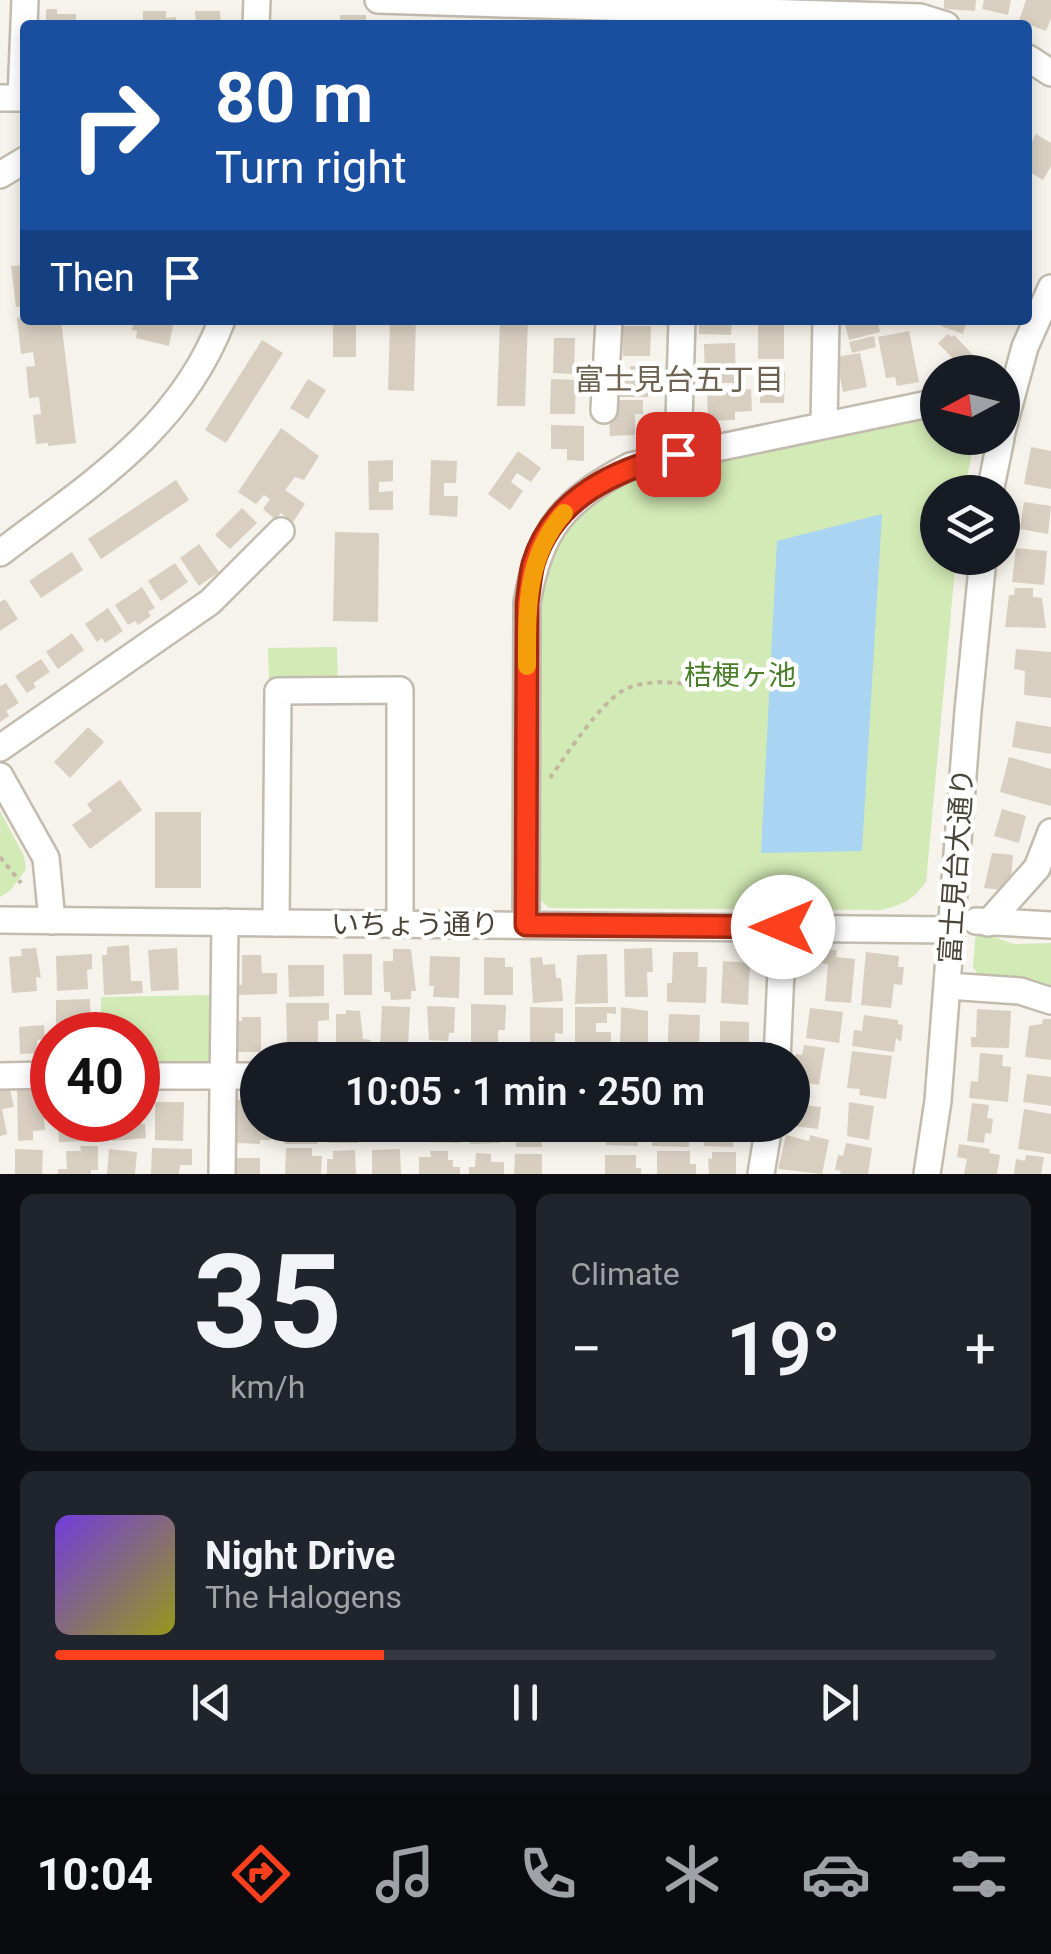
<!DOCTYPE html>
<html lang="en">
<head>
<meta charset="utf-8">
<style>
	body { margin:0; font-family:Roboto,"Noto Sans JP",sans-serif; background:#20242c; color:#f1f3f6; height:100vh; display:flex; flex-direction:column; font-size:38px; white-space:nowrap }
	* { box-sizing:border-box; margin:0 }
	p { font-size:32px; color:#9ea1a6 }
	.icon { flex:none; width:55px; height:55px; fill:none; stroke:currentColor; stroke-width:2; stroke-linecap:round; stroke-linejoin:round }
	.map { position:relative; height:1174px; overflow:hidden }
	.details { display:flex; flex-direction:column; gap:20px; padding:20px; background:#0d0f14; flex:1 }
	.details>* { flex:none }
	.top-card { position:absolute; left:20px; top:20px; width:1012px; height:305px; border-radius:10px; box-shadow:0 5px 15px #0003; background:#1a4fa0; color:#fff; overflow:hidden }
	.needle { width:65px; rotate:263deg }
	.controls { position:absolute; left:920px; top:355px; display:grid; gap:20px }
	.controls a { display:grid; place-items:center; width:100px; height:100px; border-radius:50%; background:#171b24; box-shadow:0 5px 15px #0003; font-size:50px }
	.speed { position:absolute; left:30px; top:1012px; display:flex; gap:20px; font-size:50px; font-weight:700; text-align:center }
	.speed>* { display:grid; place-content:center; width:130px; height:130px; border-radius:50%; background:#171b24; box-shadow:0 5px 15px #0003; line-height:1 }
	.speed .limit { border:15px solid #d22; background:#fff; color:#111 }
	.pin { position:absolute; display:grid; place-items:center; width:85px; height:85px; color:#fff; margin:-42px; border-radius:20px; box-shadow:0 5px 15px #0006 }
	.me { position:absolute; width:110px; margin:-55px; rotate:270deg; stroke-linejoin:round; filter:drop-shadow(0 0 8px #0008) }
	.turn { display:flex; align-items:center; gap:35px; height:210px; padding:0 30px; font-size:45px }
	.turn .icon { width:130px; height:130px; stroke-width:2.5 }
	.turn b { display:block; font-size:70px; line-height:85px }
	.then { display:flex; align-items:center; height:95px; padding:0 30px; background:#0003; gap:20px; font-size:38px }
	.big { font-size:75px; font-weight:600; line-height:1.1 }
	.details .widget { flex:1; display:flex; flex-direction:column; justify-content:center; gap:15px; min-width:0; padding:0 35px; border-radius:15px; background:#20242c }
	.details .dial { align-items:center; gap:0 }
	.dial b { font-size:130px; line-height:1 }
	.song { display:flex; align-items:center; gap:30px }
	.cover { width:120px; height:120px; border-radius:15px; background:linear-gradient(135deg,hsl(260 70% 55%),hsl(60 70% 35%)) }
	.played { height:10px; border-radius:5px; background:linear-gradient(90deg,#fc3f1d 35%,#363941 35%) }
	.keys { display:flex; justify-content:space-around; direction:ltr }
	.heat { display:flex; justify-content:space-between; align-items:center; font-size:55px; direction:ltr }
	.details .tiles { flex:1; display:grid; gap:20px; grid-template-columns:1fr 1fr }
	.widget:last-child { grid-column:span 2 }
	.trip { position:absolute; left:240px; top:1042px; width:570px; height:100px; border-radius:50px; background:#171b24; box-shadow:0 5px 15px #0003; font-weight:600; line-height:100px; text-align:center }
	.tab-bar { display:flex; height:160px; justify-content:space-around; align-items:center; background:#090b0e; color:#9ea1a6 }
	.tab-bar .icon { width:70px; height:70px }
	.tab-bar .active { color:#fc3f1d }
	.tab-bar b { font-size:45px; color:#f1f3f6 }
	.map>svg:first-child { display:block }
</style>
</head>
<body>
<div class="map">
<svg width="1051" height="1174" viewBox="0 0 1051 1174">
	<rect width="100%" height="100%" fill="#f6f3ec"/>
	<g fill="#d2eab5">
		<path d="M 937,409 L 938,438 L 975,438 L 964,492 L 938,492 L 938,558 L 956,558 L 926,882 C 914,899 901,906 881,910 L 549,908 L 536,896 L 536,605 L 557,537 L 591,499 L 632,475 Z"/>
		<polygon points="337,647 338,683 269,683 268,648"/>
		<polygon points="0,811 24,856 26,869 10,891 0,897"/>
		<polygon points="976,930 1013,944 1051,943 1051,993 982,980 973,967"/>
		<polygon points="214,995 215,1055 201,1066 138,1067 138,1035 101,1035 101,997"/>
	</g>
	<polygon fill="#a9d4f2" points="882,514 862,851 761,853 777,541"/>
	<g fill="#d8cfc1">
		<polygon points="944,0 976,0 975,11 944,9"/>
		<polygon points="984,0 1011,0 1008,15 982,9"/>
		<polygon points="1026,0 1051,0 1051,18 1046,31 1019,21"/>
		<polygon points="46,9 57,9 57,14 76,14 76,25 38,25 38,22 46,22"/>
		<polygon points="143,11 166,11 166,18 176,17 176,25 143,25"/>
		<polygon points="195,11 220,11 221,25 196,25"/>
		<rect x="340" y="15" width="26" height="10"/>
		<polygon points="1036,134 1051,143 1051,166 1043,180 1028,171 1031,155 1028,149"/>
		<polygon points="25,265 25,306 16,307 11,266"/>
		<polygon points="25,317 25,320 61,320 76,443 48,446 48,443 36,444 33,415 41,414 39,397 29,398 26,367 35,366 33,352 21,354 17,318"/>
		<polygon points="134,320 174,320 169,346 136,338 137,331 132,330"/>
		<rect x="333" y="320" width="23" height="37"/>
		<polygon points="390,320 416,320 414,391 388,390"/>
		<polygon points="500,320 528,320 525,406 497,406"/>
		<polygon points="699,320 732,320 731,335 699,334"/>
		<polygon points="844,320 877,320 880,332 849,340"/>
		<polygon points="943,320 967,320 963,334 941,326"/>
		<rect x="758" y="323" width="26" height="36"/>
		<polygon points="623,326 651,326 650,356 623,356"/>
		<polygon points="909,331 919,382 897,386 895,377 886,378 878,337"/>
		<polygon points="948,334 952,337 954,335 975,357 963,369 938,343"/>
		<polygon points="874,336 876,347 852,353 849,342"/>
		<polygon points="554,338 575,338 574,374 553,373"/>
		<polygon points="262,340 283,353 226,443 205,430"/>
		<polygon points="735,343 736,383 705,383 704,344"/>
		<polygon points="860,353 867,387 843,392 836,357"/>
		<polygon points="630,366 649,366 648,397 618,397 618,373 630,373"/>
		<polygon points="760,372 785,372 784,403 760,403"/>
		<polygon points="308,379 326,390 308,419 290,408"/>
		<polygon points="551,379 576,380 575,414 550,414"/>
		<polygon points="751,389 752,411 735,412 735,420 708,421 707,391"/>
		<polygon points="615,400 643,400 643,414 635,414 635,435 610,436 609,417 616,417"/>
		<polygon points="551,425 584,426 584,461 567,460 567,449 551,449"/>
		<polygon points="281,428 319,456 304,480 295,477 285,490 305,504 293,522 281,513 275,519 263,509 270,499 264,495 256,504 238,492"/>
		<polygon points="1031,447 1051,451 1051,489 1024,484"/>
		<polygon points="518,451 541,468 531,482 517,473 511,482 523,491 510,510 488,494"/>
		<polygon points="393,460 393,481 379,482 379,492 393,491 393,510 369,510 368,461"/>
		<polygon points="431,460 457,461 456,483 444,483 444,496 458,496 457,517 429,515"/>
		<polygon points="176,480 189,500 101,559 88,539"/>
		<polygon points="1024,502 1051,506 1048,534 1020,529"/>
		<polygon points="242,508 257,523 230,549 215,535"/>
		<polygon points="335,532 379,533 378,622 333,621"/>
		<polygon points="199,544 219,572 199,586 180,558"/>
		<polygon points="1016,548 1047,551 1044,585 1012,582"/>
		<polygon points="72,552 83,570 41,598 29,581"/>
		<polygon points="175,563 188,582 161,601 148,581"/>
		<polygon points="142,587 155,608 148,612 151,616 138,625 135,621 128,625 115,605"/>
		<polygon points="1015,588 1033,588 1033,597 1042,598 1046,628 1005,627 1009,595 1014,595"/>
		<polygon points="5,599 18,619 0,631 0,602"/>
		<polygon points="108,608 123,631 105,643 102,638 97,642 85,624"/>
		<polygon points="72,633 84,650 58,669 46,652"/>
		<polygon points="1016,649 1051,652 1051,698 1024,695 1025,671 1014,669"/>
		<polygon points="41,659 50,672 33,683 36,687 27,693 15,676"/>
		<polygon points="6,683 19,703 6,711 9,716 0,722 0,686"/>
		<polygon points="1016,721 1051,727 1051,754 1012,747"/>
		<polygon points="88,727 104,742 70,778 54,762"/>
		<polygon points="1009,757 1051,769 1051,806 1000,792"/>
		<polygon points="120,780 142,810 90,849 72,825 92,811 87,804"/>
		<polygon points="1002,809 1026,816 1019,843 994,836"/>
		<rect x="155" y="812" width="46" height="76"/>
		<polygon points="992,853 1013,855 1010,891 984,888"/>
		<polygon points="129,945 131,981 142,981 143,993 104,995 102,955 107,955 107,947"/>
		<polygon points="36,948 41,978 36,977 37,991 12,993 9,957 22,956 21,949"/>
		<polygon points="177,948 179,990 151,991 148,950"/>
		<polygon points="652,948 653,972 647,972 648,997 625,997 624,949"/>
		<polygon points="393,949 411,949 416,991 411,991 411,999 391,1000 390,992 384,992 383,961 393,961"/>
		<polygon points="821,949 837,950 836,957 855,959 851,1003 825,1001 828,964 819,963"/>
		<polygon points="673,952 698,952 698,967 707,967 706,1003 667,1002 667,983 672,983"/>
		<polygon points="866,952 899,956 898,967 904,967 902,985 894,984 891,1008 861,1005"/>
		<polygon points="92,954 92,969 87,970 88,989 57,991 56,956"/>
		<polygon points="343,954 372,954 372,995 344,995"/>
		<polygon points="607,954 608,1003 575,1004 577,955"/>
		<polygon points="242,955 261,955 262,973 277,973 277,994 237,995 236,985 242,985"/>
		<polygon points="430,956 460,957 459,998 433,997 434,986 429,986"/>
		<polygon points="484,957 505,958 505,967 513,967 513,995 484,995"/>
		<polygon points="542,957 543,965 555,964 556,978 561,978 563,1001 533,1003 530,958"/>
		<polygon points="723,961 750,963 748,1005 721,1003"/>
		<polygon points="288,965 324,965 324,996 289,997"/>
		<polygon points="90,999 91,1035 56,1035 56,1000"/>
		<polygon points="286,1003 329,1003 329,1020 318,1021 318,1043 287,1043"/>
		<polygon points="471,1004 506,1005 505,1030 498,1030 498,1056 478,1055 478,1050 471,1050"/>
		<polygon points="382,1006 410,1007 408,1047 380,1046"/>
		<polygon points="427,1006 455,1007 454,1033 449,1033 448,1041 429,1040"/>
		<polygon points="530,1007 563,1008 563,1034 555,1033 554,1060 530,1060"/>
		<polygon points="575,1007 616,1007 616,1014 607,1013 607,1023 596,1023 596,1032 611,1032 611,1054 575,1054"/>
		<polygon points="621,1007 648,1011 648,1048 620,1048"/>
		<polygon points="810,1008 843,1012 839,1043 806,1038"/>
		<polygon points="977,1009 1011,1011 1009,1048 971,1047 971,1037 976,1037"/>
		<polygon points="346,1010 360,1011 363,1039 371,1040 371,1056 364,1055 364,1059 343,1058 344,1046 336,1046 336,1014 346,1014"/>
		<polygon points="669,1014 700,1015 699,1055 680,1054 680,1060 667,1059"/>
		<polygon points="864,1015 898,1020 898,1024 903,1025 901,1042 896,1038 894,1052 852,1046 854,1030 862,1031"/>
		<polygon points="242,1017 261,1017 261,1052 237,1052 237,1021 242,1021"/>
		<polygon points="1043,1019 1051,1019 1051,1060 1025,1057 1029,1026 1042,1024"/>
		<polygon points="720,1021 749,1022 749,1060 720,1060"/>
		<polygon points="44,1025 45,1039 37,1040 38,1053 20,1054 19,1027"/>
		<polygon points="804,1045 825,1048 819,1085 792,1080 796,1054 802,1055"/>
		<polygon points="852,1051 892,1056 886,1099 859,1095 860,1089 847,1088"/>
		<polygon points="980,1053 1003,1055 1002,1066 1011,1067 1008,1102 969,1098 971,1081 978,1082"/>
		<polygon points="1027,1074 1051,1077 1051,1106 1023,1102"/>
		<polygon points="48,1087 49,1118 44,1119 45,1130 33,1131 33,1140 18,1141 17,1088"/>
		<polygon points="10,1089 14,1107 2,1109 7,1134 0,1136 0,1090"/>
		<polygon points="792,1092 805,1094 804,1105 821,1107 818,1129 792,1126"/>
		<polygon points="236,1100 258,1101 258,1125 271,1125 271,1140 260,1140 260,1144 235,1143"/>
		<polygon points="155,1102 184,1102 183,1141 155,1140"/>
		<polygon points="849,1102 874,1106 869,1140 847,1136"/>
		<polygon points="972,1103 989,1105 987,1118 993,1119 991,1134 985,1133 984,1143 967,1141"/>
		<polygon points="1024,1109 1051,1114 1051,1154 1018,1149"/>
		<polygon points="58,1120 92,1120 92,1141 59,1142"/>
		<polygon points="110,1120 141,1120 141,1124 145,1124 146,1138 112,1141"/>
		<polygon points="286,1125 318,1125 318,1144 285,1144"/>
		<polygon points="330,1125 358,1125 358,1143 329,1143"/>
		<polygon points="379,1125 419,1125 420,1141 380,1142"/>
		<polygon points="426,1125 461,1125 461,1143 426,1142"/>
		<polygon points="470,1125 500,1125 500,1143 470,1144"/>
		<polygon points="515,1125 542,1125 542,1147 516,1147"/>
		<polygon points="561,1125 591,1125 591,1142 561,1141"/>
		<polygon points="606,1125 643,1125 643,1134 638,1134 638,1146 606,1145"/>
		<polygon points="653,1125 690,1125 689,1147 652,1146"/>
		<polygon points="705,1125 734,1125 733,1147 704,1146"/>
		<polygon points="786,1135 809,1141 810,1135 829,1140 822,1174 778,1169"/>
		<polygon points="846,1143 872,1148 868,1174 840,1174 841,1171 835,1170 838,1155 843,1156"/>
		<polygon points="959,1144 990,1149 989,1153 1000,1155 997,1174 964,1174 967,1159 957,1157"/>
		<polygon points="80,1146 98,1146 98,1170 91,1170 91,1174 58,1174 58,1169 67,1169 66,1151 81,1151"/>
		<polygon points="152,1148 192,1149 192,1165 180,1165 179,1174 151,1174"/>
		<polygon points="286,1148 312,1148 312,1156 322,1156 321,1174 285,1174"/>
		<polygon points="15,1149 43,1150 42,1174 15,1174"/>
		<polygon points="109,1149 137,1152 135,1174 107,1174"/>
		<polygon points="400,1149 401,1174 372,1174 372,1150"/>
		<polygon points="355,1150 356,1174 327,1174 327,1159 333,1159 333,1151"/>
		<polygon points="430,1151 448,1151 448,1160 453,1160 453,1167 460,1167 460,1174 419,1174 419,1157 431,1157"/>
		<polygon points="657,1151 690,1151 690,1164 696,1164 696,1174 657,1174"/>
		<polygon points="712,1152 736,1152 736,1174 709,1174 708,1158 712,1159"/>
		<polygon points="476,1153 491,1154 491,1162 504,1162 504,1174 469,1174 469,1167 475,1167"/>
		<polygon points="515,1154 542,1154 542,1174 514,1174"/>
		<polygon points="605,1155 636,1155 636,1168 641,1168 641,1174 605,1174"/>
		<polygon points="1026,1155 1044,1157 1041,1174 1014,1174 1016,1159 1025,1161"/>
		<rect x="237" y="1158" width="23" height="16"/>
	</g>
	<g fill="none" stroke-linecap="round" stroke-linejoin="round">
		<g stroke="#c2bbae" stroke-width="30">
			<g id="minor">
				<polyline points="378,0 920,17 946,25"/>
				<polyline points="256,25 257,0"/>
				<polyline points="1028,58 1051,73"/>
				<polyline points="0,98 21,98 25,0"/>
				<polyline points="0,175 25,160"/>
				<polyline points="604,410 609,320"/>
				<polyline points="824,425 826,320"/>
				<polyline points="1002,432 1025,347 1051,288"/>
				<polyline points="678,454 682,320"/>
				<polyline points="990,492 1001,438"/>
				<path d="M 0,553 C 89,485 180,430 222,320"/>
				<polyline points="0,748 210,602 281,531"/>
				<polyline points="0,776 46,858 52,921"/>
				<polyline points="0,920 950,930"/>
				<polyline points="976,921 1051,925"/>
				<polyline points="276,923 278,691 400,690 400,924"/>
				<polyline points="988,923 1037,868 1051,832"/>
				<path d="M 526,925 L 527,603 C 539,530 564,500 630,466 L 938,402"/>
				<polyline points="948,986 1020,991 1051,1001"/>
				<polyline points="777,1060 783,927"/>
				<polyline points="0,1076 52,1075"/>
				<polyline points="138,1076 258,1076"/>
				<polyline points="222,1174 225,922"/>
				<polyline points="761,1174 769,1125"/>
				<polyline points="927,1174 938,1101 968,711 983,558"/>
			</g>
		</g>
		<g stroke="#c4b79f" stroke-width="4" stroke-dasharray="5 5" stroke-linecap="butt">
			<path d="M 550,778 C 566,755 602,700 626,689 C 646,680 667,682 688,684"/>
			<polyline points="0,857 21,883"/>
		</g>
		<use href="#minor" stroke="#fff" stroke-width="25"/>
	</g>
	<g fill="none" stroke-linecap="round" stroke-linejoin="round">
		<g stroke="#a42913" stroke-width="25">
			<path id="route" d="M 678,454 C 617,469 553,497 533,564 C 530,576 529,590 527,603 L 526,925 L 783,927"/>
		</g>
		<use href="#route" stroke="#fc3f1d" stroke-width="18"/>
		<path stroke="#f59e0b" stroke-width="18" d="M 527,666 C 527,610 525,557 564,513"/>
	</g>
	<g text-anchor="middle" stroke-width="9" stroke-linejoin="round" paint-order="stroke">
		<g font-size="28" fill="#4a7f2a" stroke="#fff">
			<text x="740" y="685">桔梗ヶ池</text>
		</g>
		<g font-size="28" fill="#4b4439" stroke="#fff">
			<text transform="translate(956 866) rotate(-86)" y="10">富士見台大通り</text>
			<text x="415" y="934">いちょう通り</text>
		</g>
		<g font-size="30" fill="#6e6250" stroke="#fff">
			<text x="679" y="390">富士見台五丁目</text>
		</g>
	</g>
</svg>
<div class="controls">
<a><svg class="needle" viewBox="-14 -14 28 28"><path d="M0-13l5 13h-10z" fill="#e53935"/><path d="M0 13l5-13h-10z" fill="#9ea1a6"/></svg></a>
<a><svg class="icon" aria-label="layers" viewBox="0 0 24 24"><path d="M12 4l9 5-9 5-9-5zM3 14l9 5 9-5"/></svg></a>
</div>
<div class="speed"><div class="limit">40</div></div>
<div class="pin" style="left:678px;top:454px;background:#d93025"><svg class="icon" aria-label="arrive" viewBox="0 0 24 24"><path d="M6 21V4h12l-3 4 3 4H6"/></svg></div>
<svg class="me" style="left:783px;top:927px" viewBox="-20 -20 40 40"><circle r="19" fill="#fff"/><path d="M0-13L10 11 0 6-10 11z" fill="#fc3f1d"/></svg>
<div class="trip">10:05 · 1 min · 250 m</div>
<div class="top-card">
<div class="turn"><svg class="icon" aria-label="right" viewBox="0 0 24 24"><path d="M7 20v-9h11M14 6l5 5-5 5"/></svg><div><b>80 m</b>Turn right</div></div>
<div class="then">Then<svg class="icon" aria-label="arrive" viewBox="0 0 24 24"><path d="M6 21V4h12l-3 4 3 4H6"/></svg></div>
</div>
</div>
<section class="details">
<div class="tiles">
<div class="widget dial"><b>35</b><p>km/h</p></div>
<div class="widget"><p>Climate</p>
<div class="heat"><a>−</a><b class="big">19°</b><a>+</a></div>
</div>
<div class="widget">
<div class="song"><i class="cover"></i><div><b>Night Drive</b><p>The Halogens</p></div></div>
<div class="played"></div>
<div class="keys"><svg class="icon" aria-label="previous" viewBox="0 0 24 24"><path d="M18 5L8 12l10 7zM5 5v14"/></svg><svg class="icon" aria-label="pause" viewBox="0 0 24 24"><path d="M8 5v14M16 5v14"/></svg><svg class="icon" aria-label="next" viewBox="0 0 24 24"><path d="M6 5l10 7-10 7zM19 5v14"/></svg></div>
</div>
</div>
</section>
<nav class="tab-bar">
<b>10:04</b>
<svg class="icon active" aria-label="directions" viewBox="0 0 24 24"><path d="M12 3l9 9-9 9-9-9zM9 14v-3h6M13 9l2 2-2 2"/></svg>
<svg class="icon" aria-label="music" viewBox="0 0 24 24"><path d="M9 18V5l10-2v13"/><circle cx="6" cy="18" r="3"/><circle cx="16" cy="16" r="3"/></svg>
<svg class="icon" aria-label="phone" viewBox="0 0 24 24"><path d="M5 4h4l2 5-3 2q2 4 5 5l2-3 5 2v4C11 20 4 13 5 4z"/></svg>
<svg class="icon" aria-label="climate" viewBox="0 0 24 24"><path d="M12 3v18M4 7l16 10M4 17L20 7"/></svg>
<svg class="icon" aria-label="car" viewBox="0 0 24 24"><path d="M5 17H2v-5l4-1 3-4h7l3 4 3 1v5h-3M9 17h6M6 11h13"/><circle cx="7" cy="17" r="2"/><circle cx="17" cy="17" r="2"/></svg>
<svg class="icon" aria-label="filters" viewBox="0 0 24 24"><path d="M4 7h16M4 17h16"/><circle cx="9" cy="7" r="2"/><circle cx="15" cy="17" r="2"/></svg>
</nav>
</body>
</html>
